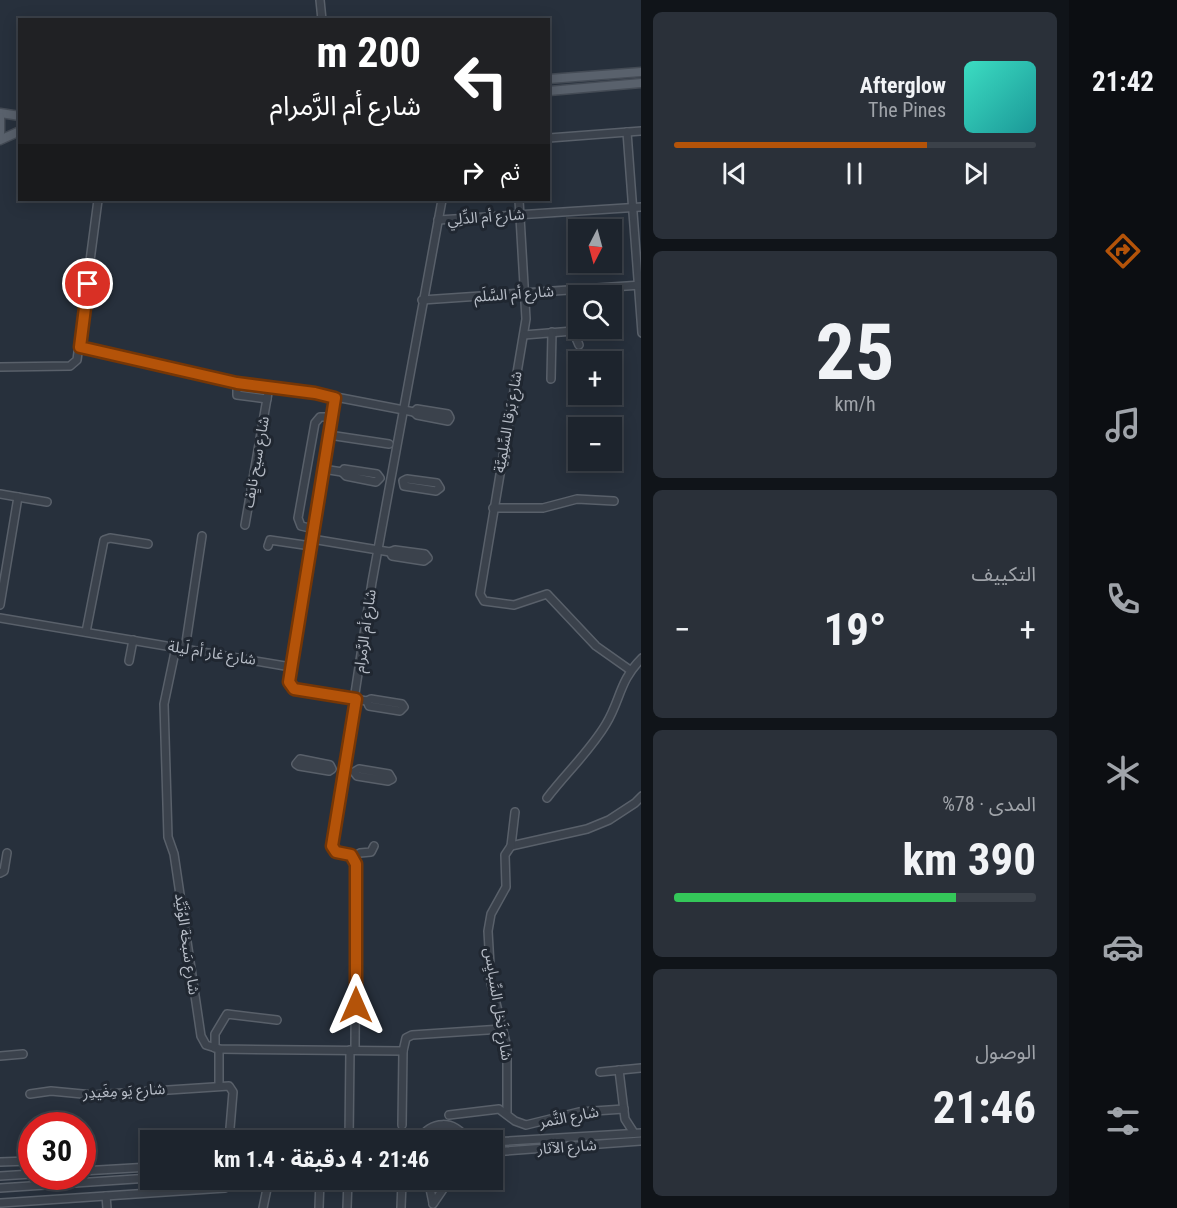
<!DOCTYPE html>
<html lang="ar">
<head>
<meta charset="utf-8">
<style>
	body { margin:0; font-family:"Roboto Condensed","Noto Sans Arabic",sans-serif; background:#2a3039; color:#f1f3f6; direction:rtl; height:100vh; display:flex; flex-direction:column; font-size:22px; white-space:nowrap }
	* { box-sizing:border-box; margin:0 }
	p { font-size:20px; color:#a0a4aa }
	.icon { flex:none; width:33px; height:33px; fill:none; stroke:currentColor; stroke-width:2; stroke-linecap:round; stroke-linejoin:round }
	.map { position:relative; flex:1; overflow:hidden; direction:ltr }
	.side { display:flex; flex-direction:column; gap:12px; padding:12px; background:#101419; width:428px }
	.side>* { flex:none }
	.hud { position:absolute; left:18px; top:18px; width:532px; height:183px; border-radius:0px; box-shadow:0 3px 15px #0003,0 0 0 2px #3b4149; direction:rtl; background:#202124; color:#fff; overflow:hidden }
	.needle { width:39px; rotate:186deg }
	.buttons { position:absolute; left:568px; top:219px; display:grid; gap:12px }
	.buttons a { display:grid; place-items:center; width:54px; height:54px; border-radius:0px; background:#1d242d; box-shadow:0 3px 15px #0003,0 0 0 2px #3b4149; font-size:30px }
	.speed { position:absolute; left:18px; top:1112px; display:flex; gap:12px; font-size:30px; font-weight:700; text-align:center }
	.speed>* { display:grid; place-content:center; width:78px; height:78px; border-radius:50%; background:#1d242d; box-shadow:0 3px 15px #0003,0 0 0 2px #3b4149; line-height:1 }
	.speed .limit { border:9px solid #d22; background:#fff; color:#111 }
	.pin { position:absolute; display:grid; place-items:center; width:51px; height:51px; color:#fff; margin:-26px; border:3px solid #fff; border-radius:50%; box-shadow:0 2px 6px #0007 }
	.me { position:absolute; width:66px; margin:-33px; rotate:0deg; stroke-linejoin:round; filter:drop-shadow(0 0 4px #0008) }
	.turn { display:flex; align-items:center; gap:21px; height:126px; padding:0 30px; font-size:27px }
	.turn .icon { width:78px; height:78px; stroke-width:2.5 }
	.turn b { display:block; font-size:42px; line-height:51px }
	.then { display:flex; align-items:center; height:57px; padding:0 30px; background:#0003; gap:12px; font-size:22px }
	.big { font-size:45px; font-weight:700; line-height:1.1 }
	.side .widget { flex:1; display:flex; flex-direction:column; justify-content:center; gap:9px; min-width:0; padding:0 21px; border-radius:9px; background:#2a3039 }
	.side .dial { align-items:center; gap:0 }
	.dial b { font-size:78px; line-height:1 }
	.song { display:flex; align-items:center; gap:18px }
	.cover { width:72px; height:72px; border-radius:9px; background:linear-gradient(135deg,hsl(170 70% 55%),hsl(180 70% 35%)) }
	.played { height:6px; border-radius:3px; background:linear-gradient(90deg,#b45309 70%,#3b4149 70%) }
	.keys { display:flex; justify-content:space-around; direction:ltr }
	.heat { display:flex; justify-content:space-between; align-items:center; font-size:33px; direction:ltr }
	.charge { height:9px; border-radius:4px; background:linear-gradient(90deg,#34c759 78%,#3b4149 0) }
	.trip { position:absolute; left:140px; top:1130px; width:363px; height:60px; border-radius:0px; background:#1d242d; box-shadow:0 3px 15px #0003,0 0 0 2px #3b4149; font-weight:700; line-height:60px; text-align:center; direction:rtl }
	main { display:flex; flex:1; min-height:0 }
	.menu { display:flex; flex-direction:column; width:108px; justify-content:space-around; align-items:center; background:#0c0e12; color:#a0a4aa }
	.menu .icon { width:42px; height:42px }
	.menu .active { color:#b45309 }
	.menu b { font-size:27px; color:#f1f3f6 }
	.map>svg:first-child { display:block }
</style>
</head>
<body>
<main>
<nav class="menu">
<b>21:42</b>
<svg class="icon active" aria-label="directions" viewBox="0 0 24 24"><path d="M12 3l9 9-9 9-9-9zM9 14v-3h6M13 9l2 2-2 2"/></svg>
<svg class="icon" aria-label="music" viewBox="0 0 24 24"><path d="M9 18V5l10-2v13"/><circle cx="6" cy="18" r="3"/><circle cx="16" cy="16" r="3"/></svg>
<svg class="icon" aria-label="phone" viewBox="0 0 24 24"><path d="M5 4h4l2 5-3 2q2 4 5 5l2-3 5 2v4C11 20 4 13 5 4z"/></svg>
<svg class="icon" aria-label="climate" viewBox="0 0 24 24"><path d="M12 3v18M4 7l16 10M4 17L20 7"/></svg>
<svg class="icon" aria-label="car" viewBox="0 0 24 24"><path d="M5 17H2v-5l4-1 3-4h7l3 4 3 1v5h-3M9 17h6M6 11h13"/><circle cx="7" cy="17" r="2"/><circle cx="17" cy="17" r="2"/></svg>
<svg class="icon" aria-label="filters" viewBox="0 0 24 24"><path d="M4 7h16M4 17h16"/><circle cx="9" cy="7" r="2"/><circle cx="15" cy="17" r="2"/></svg>
</nav>
<section class="side">
<div class="widget">
<div class="song"><i class="cover"></i><div><b>Afterglow</b><p>The Pines</p></div></div>
<div class="played"></div>
<div class="keys"><svg class="icon" aria-label="previous" viewBox="0 0 24 24"><path d="M18 5L8 12l10 7zM5 5v14"/></svg><svg class="icon" aria-label="pause" viewBox="0 0 24 24"><path d="M8 5v14M16 5v14"/></svg><svg class="icon" aria-label="next" viewBox="0 0 24 24"><path d="M6 5l10 7-10 7zM19 5v14"/></svg></div>
</div>
<div class="widget dial"><b>25</b><p>km/h</p></div>
<div class="widget"><p>التكييف</p>
<div class="heat"><a>−</a><b class="big">19°</b><a>+</a></div>
</div>
<div class="widget"><p>المدى · 78%</p><b class="big">390 km</b><div class="charge"></div></div>
<div class="widget"><p>الوصول</p><b class="big">21:46</b></div>
</section>
<div class="map">
<svg width="642" height="1208" viewBox="0 0 642 1208">
	<rect width="100%" height="100%" fill="#27303c"/>
	<g fill="none" stroke-linecap="round" stroke-linejoin="round">
		<g stroke="#59606a" stroke-width="10">
			<g id="minor">
				<polyline points="320,0 322,20"/>
				<polyline points="627,132 642,333"/>
				<polyline points="549,138 642,131"/>
				<polyline points="519,200 526,319 480,594 484,601 514,605 547,594 596,646 630,670"/>
				<polyline points="438,220 642,207"/>
				<polyline points="422,300 642,285"/>
				<polyline points="524,335 573,331 579,345"/>
				<polyline points="80,347 237,383 315,393 414,412"/>
				<polyline points="0,367 70,366 77,360 98,200"/>
				<polyline points="551,379 552,332"/>
				<polyline points="237,383 237,395 267,399"/>
				<polyline points="335,398 289,685 297,690 367,701"/>
				<polygon points="417,409 448,414 450,418 448,421 417,415 414,412"/>
				<polyline points="329,435 389,444"/>
				<polyline points="323,469 342,472"/>
				<polygon points="344,469 377,474 380,478 376,482 346,476 342,472"/>
				<polygon points="407,479 437,483 440,488 436,491 404,486 403,481"/>
				<polyline points="0,494 47,502"/>
				<polyline points="493,508 543,508 577,499 614,501"/>
				<polyline points="245,525 269,387"/>
				<polyline points="314,529 301,526 298,518 315,423 320,417 332,417"/>
				<polyline points="312,539 390,552"/>
				<polyline points="268,546 270,540 311,546"/>
				<polygon points="395,550 425,554 428,558 424,561 392,556 390,552"/>
				<polyline points="0,605 18,497"/>
				<polyline points="0,618 291,667"/>
				<polyline points="86,632 104,540 110,538 148,544"/>
				<polyline points="176,647 164,704 168,837 174,854 201,1036 206,1045 219,1049 403,1051"/>
				<polyline points="185,649 202,536"/>
				<polyline points="129,661 133,640"/>
				<polygon points="371,699 402,704 404,707 400,711 369,706 367,701"/>
				<polygon points="300,759 330,765 332,769 329,771 299,766 296,764"/>
				<polygon points="359,769 389,774 392,779 388,781 357,776 354,772"/>
				<path d="M 547,798 C 566,773 590,751 606,724 C 621,699 619,681 642,658"/>
				<polyline points="511,846 587,829 609,820 635,803 642,796"/>
				<polyline points="353,857 360,853 371,852 374,846"/>
				<polyline points="0,873 4,871 7,853"/>
				<polyline points="215,1048 215,1034 227,1014 277,1020"/>
				<polyline points="355,1050 356,864 351,855 334,851 332,844 372,582 442,200"/>
				<polyline points="0,1056 23,1054"/>
				<polyline points="619,1070 625,1119 634,1133"/>
				<polyline points="600,1072 642,1068"/>
				<polyline points="219,1086 219,1049"/>
				<polyline points="30,1094 51,1091 93,1095 229,1086 233,1092 229,1140"/>
				<polyline points="507,1112 507,1047 491,983 488,931 491,914 506,887 505,855 511,846 515,812"/>
				<polyline points="449,1115 499,1109 515,1121 526,1125 579,1112 624,1109"/>
				<polyline points="402,1125 403,1051 406,1038 412,1035 502,1029"/>
				<polyline points="349,1140 350,1050"/>
				<path d="M 419,1140 C 430,1120 455,1119 467,1140"/>
				<polyline points="492,1142 642,1133"/>
				<polyline points="492,1152 642,1141"/>
				<polyline points="0,1162 29,1161"/>
				<polyline points="82,1171 150,1167"/>
				<polyline points="0,1176 32,1174"/>
				<polyline points="428,1179 433,1203"/>
				<polyline points="0,1188 150,1178"/>
				<polyline points="106,1196 107,1208"/>
				<polyline points="1,1203 225,1188"/>
				<polyline points="433,1204 450,1179"/>
				<polyline points="263,1208 269,1179"/>
				<polyline points="319,1208 320,1179"/>
				<polyline points="347,1208 348,1179"/>
				<polyline points="401,1208 402,1181"/>
			</g>
		</g>
		<g stroke="#444b55" stroke-width="11">
			<g id="major">
				<polyline points="549,79 642,72"/>
				<polyline points="549,91 642,83"/>
				<polyline points="0,113 20,116"/>
				<polyline points="0,117 0,134"/>
				<polyline points="0,140 20,131"/>
			</g>
		</g>
		<use href="#minor" stroke="#3b424c" stroke-width="7"/>
		<use href="#major" stroke="#59616c" stroke-width="8"/>
	</g>
	<g fill="none" stroke-linecap="round" stroke-linejoin="round">
		<g stroke="#753606" stroke-width="15">
			<polyline id="route" points="88,284 80,347 237,383 315,393 335,398 289,682 294,689 356,699 332,846 336,852 351,855 356,864 356,1005"/>
		</g>
		<use href="#route" stroke="#b45309" stroke-width="10"/>
	</g>
	<g text-anchor="middle" stroke-width="6" stroke-linejoin="round" paint-order="stroke">
		<g font-size="15" fill="#b7bdc7" stroke="#202731">
			<text transform="translate(486 217) rotate(-4)" y="5">شارع أم الدِّلِي</text>
			<text transform="translate(514 294) rotate(-4)" y="5">شارع أم السَّلَم</text>
			<text transform="translate(508 422) rotate(-80)" y="5">شارع بَرقا السِّلِمِيَّة</text>
			<text transform="translate(256 462) rotate(-80)" y="5">شارع سيح نايِف</text>
			<text transform="translate(365 631) rotate(-82)" y="5">شارع أم الرَّمرام</text>
			<text transform="translate(212 653) rotate(9)" y="5">شارع غار أم لَيلة</text>
			<text transform="translate(187 944) rotate(82)" y="5">شارع سَبخة الوُتَيِّد</text>
			<text transform="translate(498 1004) rotate(81)" y="5">شارع نَخل السِّبايِس</text>
			<text transform="translate(124 1091) rotate(-3)" y="5">شارع يَو مِغَيدِر</text>
			<text transform="translate(569 1117) rotate(-11)" y="5">شارع التَّمر</text>
			<text transform="translate(567 1147) rotate(-4)" y="5">شارع الآثار</text>
		</g>
	</g>
</svg>
<div class="buttons">
<a><svg class="needle" viewBox="-14 -14 28 28"><path d="M0-13l5 13h-10z" fill="#e53935"/><path d="M0 13l5-13h-10z" fill="#a0a4aa"/></svg></a>
<a><svg class="icon" aria-label="search" viewBox="0 0 24 24"><circle cx="10" cy="10" r="6"/><path d="M15 15l6 6"/></svg></a>
<a>+</a>
<a>−</a>
</div>
<div class="speed"><div class="limit">30</div></div>
<div class="pin" style="left:88px;top:284px;background:#d93025"><svg class="icon" aria-label="arrive" viewBox="0 0 24 24"><path d="M6 21V4h12l-3 4 3 4H6"/></svg></div>
<svg class="me" style="left:356px;top:1005px" viewBox="-20 -20 40 40"><path d="M0-17L14 15 0 8-14 15z" fill="#b45309" stroke="#fff" stroke-width="4"/></svg>
<div class="trip">21:46 · 4 دقيقة · 1.4 km</div>
<div class="hud">
<div class="turn"><svg class="icon" aria-label="left" viewBox="0 0 24 24"><path d="M17 20v-9H6M10 6l-5 5 5 5"/></svg><div><b>200 m</b>شارع أم الرَّمرام</div></div>
<div class="then">ثم<svg class="icon" aria-label="right" viewBox="0 0 24 24"><path d="M7 20v-9h11M14 6l5 5-5 5"/></svg></div>
</div>
</div>
</main>
</body>
</html>
